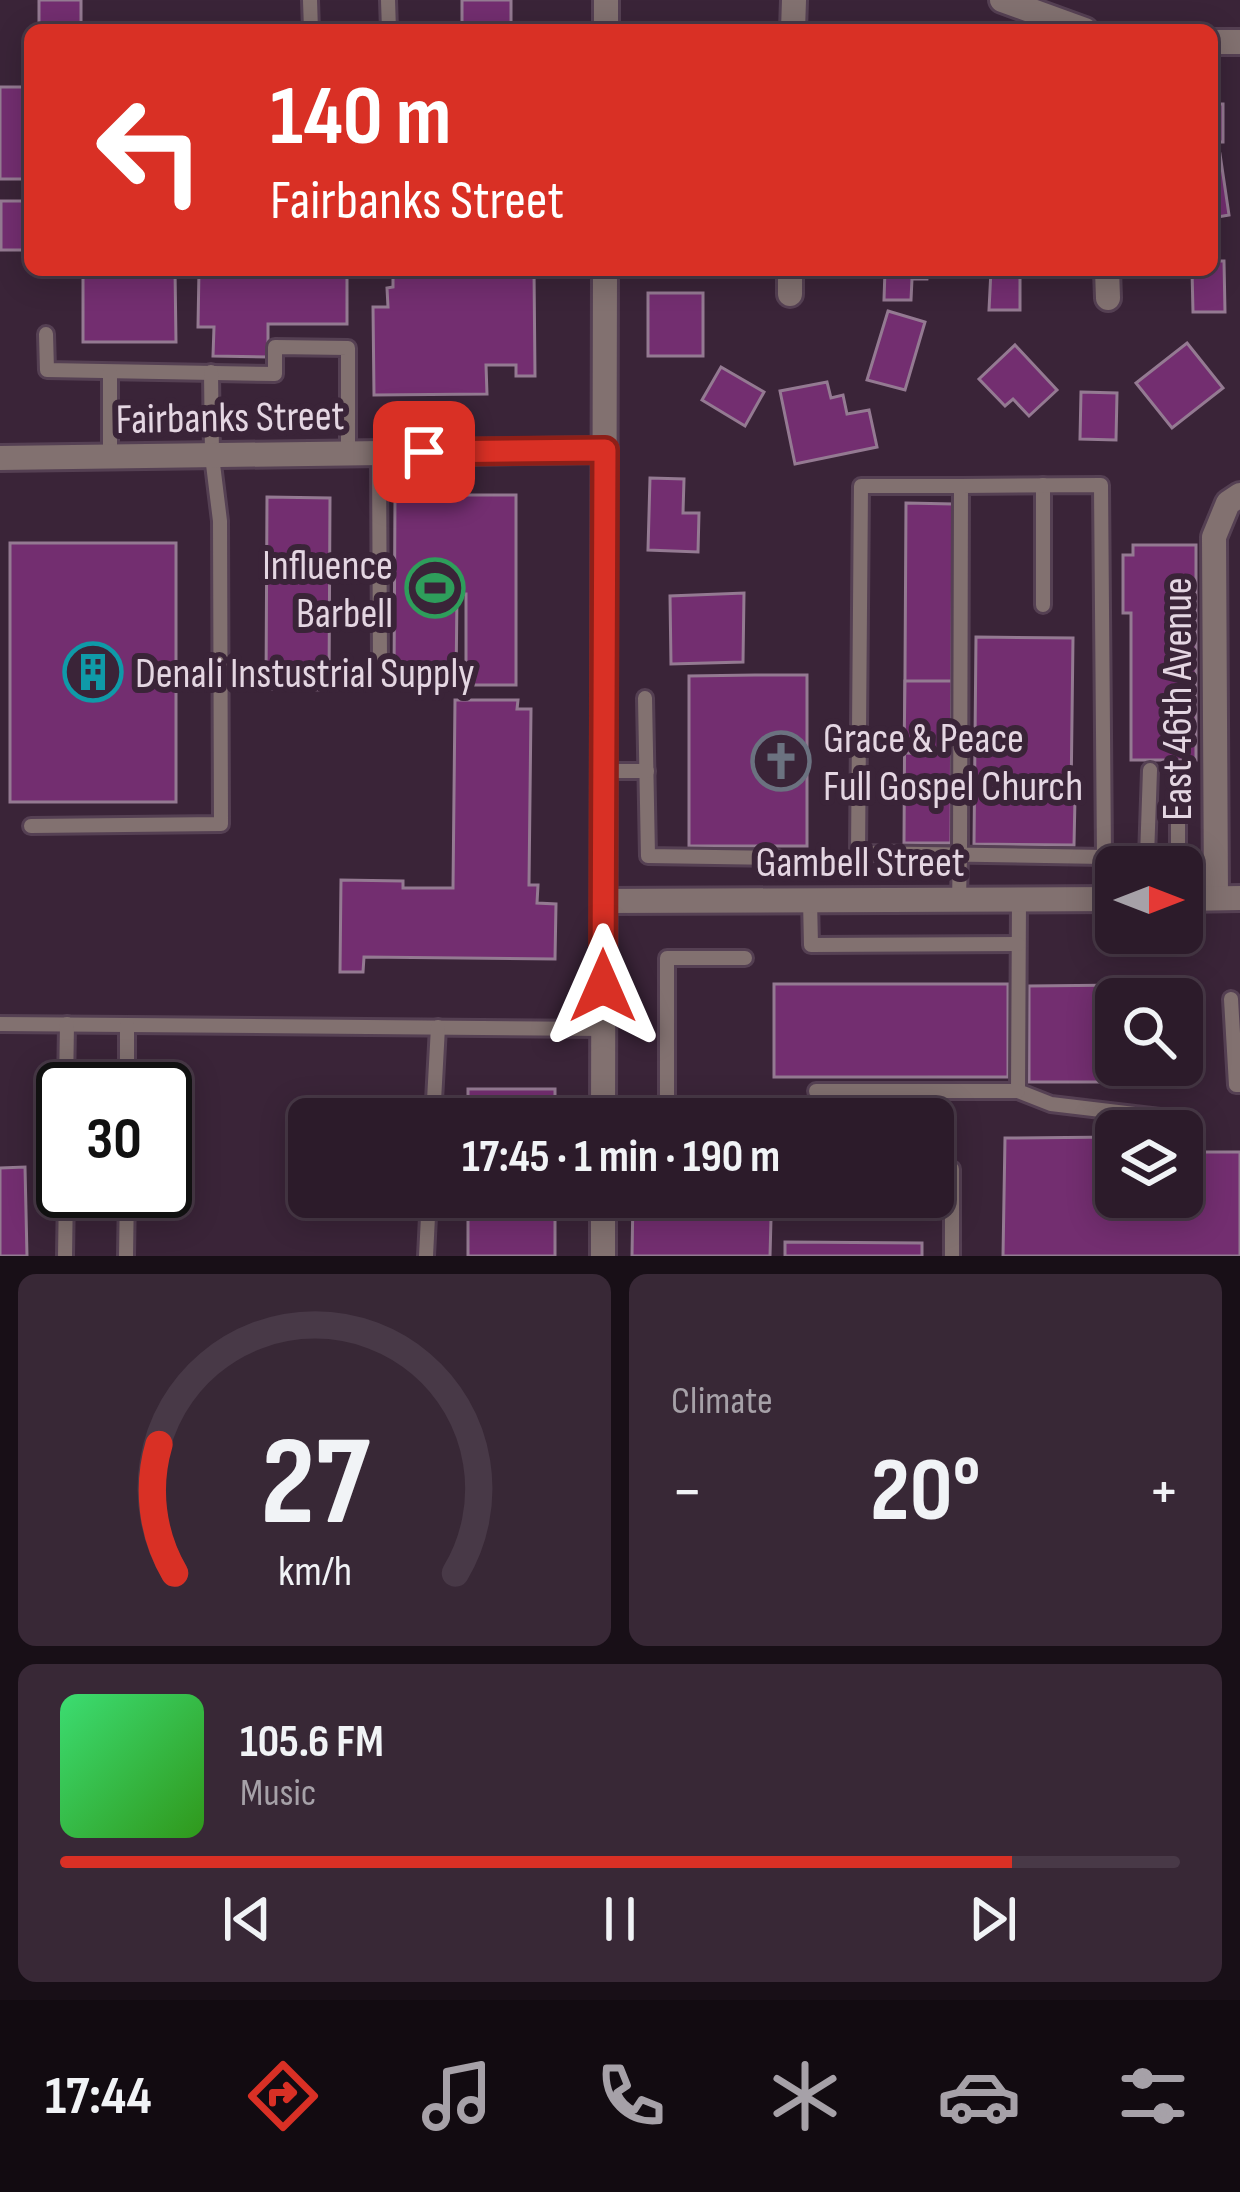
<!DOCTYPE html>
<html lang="en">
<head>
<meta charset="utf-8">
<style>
	body { margin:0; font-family:"Sofia Sans Condensed",sans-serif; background:#382836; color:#f1f3f6; height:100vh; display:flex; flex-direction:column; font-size:45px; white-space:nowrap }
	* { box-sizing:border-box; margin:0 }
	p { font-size:39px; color:#a6a1a8 }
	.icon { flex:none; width:66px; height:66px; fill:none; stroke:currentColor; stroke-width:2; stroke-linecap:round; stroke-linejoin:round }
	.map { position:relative; height:1256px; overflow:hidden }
	.panel { display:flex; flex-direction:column; gap:18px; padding:18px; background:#180f17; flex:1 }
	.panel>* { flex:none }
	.top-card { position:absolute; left:24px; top:24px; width:1194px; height:252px; border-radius:18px; box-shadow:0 6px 30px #0003,0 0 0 3px #483947; background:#d93025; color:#fff; overflow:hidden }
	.needle { width:78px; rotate:90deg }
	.fabs { position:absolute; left:1095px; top:846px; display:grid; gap:24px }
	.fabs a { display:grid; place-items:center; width:108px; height:108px; border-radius:18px; background:#2c1b2a; box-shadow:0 6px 30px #0003,0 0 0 3px #483947; font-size:60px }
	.speed { position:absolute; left:36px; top:1062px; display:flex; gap:24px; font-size:60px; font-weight:700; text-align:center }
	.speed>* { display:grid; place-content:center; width:156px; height:156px; border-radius:50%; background:#2c1b2a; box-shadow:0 6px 30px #0003,0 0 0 3px #483947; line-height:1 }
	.speed .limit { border:6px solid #111; border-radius:18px; background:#fff; color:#111 }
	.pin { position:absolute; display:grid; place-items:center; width:102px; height:102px; color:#fff; margin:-51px; border-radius:24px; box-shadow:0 6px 18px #0006 }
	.me { position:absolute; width:132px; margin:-66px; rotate:0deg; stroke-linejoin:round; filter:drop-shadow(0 0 9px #0008) }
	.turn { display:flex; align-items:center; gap:42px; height:252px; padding:0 48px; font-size:54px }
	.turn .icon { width:156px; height:156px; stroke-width:2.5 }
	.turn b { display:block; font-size:84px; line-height:102px }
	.big { font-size:90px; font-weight:700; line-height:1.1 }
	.panel .card { flex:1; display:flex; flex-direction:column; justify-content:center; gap:18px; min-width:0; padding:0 42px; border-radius:18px; background:#382836 }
	.panel .dial { align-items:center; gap:0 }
	.dial svg { height:312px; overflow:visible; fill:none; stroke:#483947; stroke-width:7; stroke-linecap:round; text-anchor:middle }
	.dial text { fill:#f1f3f6; stroke:none }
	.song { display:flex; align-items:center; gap:36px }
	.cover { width:144px; height:144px; border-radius:18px; background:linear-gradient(135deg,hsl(140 70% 55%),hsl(110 70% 35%)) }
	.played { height:12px; border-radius:6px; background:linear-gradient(90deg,#d93025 85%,#483947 85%) }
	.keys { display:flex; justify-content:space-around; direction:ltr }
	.heat { display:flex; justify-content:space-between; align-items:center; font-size:66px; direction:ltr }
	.panel .tiles { flex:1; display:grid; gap:18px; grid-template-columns:1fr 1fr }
	.card:last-child { grid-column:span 2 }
	.trip { position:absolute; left:288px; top:1098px; width:666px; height:120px; border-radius:18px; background:#2c1b2a; box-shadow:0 6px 30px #0003,0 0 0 3px #483947; font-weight:700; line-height:120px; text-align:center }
	.dock { display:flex; height:192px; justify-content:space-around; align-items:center; background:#120b11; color:#a6a1a8 }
	.dock .icon { width:84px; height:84px }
	.dock .current { color:#d93025 }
	.dock b { font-size:54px; color:#f1f3f6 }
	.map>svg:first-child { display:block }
</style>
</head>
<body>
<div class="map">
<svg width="1240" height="1256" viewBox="0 0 1240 1256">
	<rect width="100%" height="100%" fill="#3a2438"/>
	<g fill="#732e70" stroke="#947a92" stroke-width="3">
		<rect x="39" y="0" width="42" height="30"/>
		<rect x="462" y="0" width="49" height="30"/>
		<rect x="0" y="87" width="30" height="92"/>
		<rect x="1212" y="104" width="11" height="38"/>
		<polygon points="1220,154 1229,215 1212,218 1212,155"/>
		<rect x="1" y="201" width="29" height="49"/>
		<polygon points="1212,261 1224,261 1225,312 1193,312 1192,270 1212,270"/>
		<polygon points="83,270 175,270 176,342 83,342"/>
		<polygon points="199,270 347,270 347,324 268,324 268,357 213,356 214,327 198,327"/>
		<polygon points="393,270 534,270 535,376 516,376 516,365 486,365 487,394 374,395 373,307 388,307 387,288 393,287"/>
		<polygon points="885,270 928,270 927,279 912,279 911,300 884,300"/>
		<polygon points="991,270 1020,270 1020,310 989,310"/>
		<rect x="648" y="293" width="55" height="63"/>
		<polygon points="888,311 925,322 905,390 867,380"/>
		<polygon points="1187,343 1223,388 1172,428 1136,383"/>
		<polygon points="1015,345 1057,390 1029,416 1013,399 1005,406 979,379"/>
		<polygon points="721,367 764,392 745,426 702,400"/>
		<polygon points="827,382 831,398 843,395 847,414 869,410 877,447 795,464 780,391"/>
		<polygon points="1081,392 1117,393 1116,440 1080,439"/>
		<polygon points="650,478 684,479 683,513 699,513 698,552 648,550"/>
		<polygon points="462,495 516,495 516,685 466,685 466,594 457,594 456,683 394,683 395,497 462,498"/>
		<polygon points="267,497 330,498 329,690 266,689"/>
		<polygon points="906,503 953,504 951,843 904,843"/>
		<rect x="10" y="543" width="166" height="259"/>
		<polygon points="1133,545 1196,545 1196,760 1131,760 1131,613 1123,613 1123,555 1133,555"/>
		<polygon points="744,593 743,662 671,664 670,596"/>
		<polygon points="976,637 1073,638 1071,798 1075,798 1074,845 974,844"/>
		<polygon points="755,675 807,675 807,846 689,846 689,676"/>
		<polygon points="905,681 952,681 951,754 904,753"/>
		<polygon points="455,700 518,700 517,709 531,709 529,885 538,885 537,903 556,904 555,959 364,957 363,972 340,972 341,880 403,881 403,888 453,888"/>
		<rect x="774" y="984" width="234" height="93"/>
		<polygon points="1125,985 1125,999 1116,999 1116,1065 1125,1065 1125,1082 1029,1082 1029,986"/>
		<rect x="468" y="1089" width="87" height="30"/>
		<polygon points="1116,1137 1116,1197 1182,1197 1182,1152 1240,1152 1240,1256 1003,1256 1005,1138"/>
		<polygon points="25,1167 27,1256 0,1256 0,1168"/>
		<rect x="468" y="1197" width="87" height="59"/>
		<polygon points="633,1197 754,1197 754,1219 771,1219 770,1256 632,1256"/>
		<polygon points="785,1242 922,1243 922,1256 785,1256"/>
	</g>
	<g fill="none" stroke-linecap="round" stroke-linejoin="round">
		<g stroke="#554053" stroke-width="20">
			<g id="lane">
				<polyline points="310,0 311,30"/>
				<polyline points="388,0 389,30"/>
				<polyline points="46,334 47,370 275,374 275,347 348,348 348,453"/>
				<polyline points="110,372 110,457"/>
				<polyline points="379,453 380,661"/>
				<polyline points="1043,485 1043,605"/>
				<polyline points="645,698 648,856 777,858"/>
				<polyline points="604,771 647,771"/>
				<polyline points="31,826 221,824 220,521 212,456 211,372"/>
				<polyline points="1104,857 1178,857 1178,773"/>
				<polyline points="1147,857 1150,770"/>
				<polyline points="959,899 960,853 961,486 861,486 858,853 1104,857 1101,485 961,486"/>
				<polyline points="1019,899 1018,1091 1051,1104 1168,1118"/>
				<polyline points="810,900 811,945 1018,944"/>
				<polyline points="1231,999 1236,1085 1240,1085"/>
				<polyline points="0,1024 603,1029"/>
				<polyline points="66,1089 67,1024"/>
				<polyline points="127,1089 127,1025"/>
				<polyline points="816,1091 1018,1091"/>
				<polyline points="603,1106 667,1106 667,1119"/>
				<polyline points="667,1106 667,958 745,958"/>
				<polyline points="433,1119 438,1027"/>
				<polyline points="933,1169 952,1169 952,1256"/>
				<polyline points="65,1256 66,1191"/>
				<polyline points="126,1256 127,1191"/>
				<polyline points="426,1256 429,1197"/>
			</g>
		</g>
		<g stroke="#554053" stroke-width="30">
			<g id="street">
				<polyline points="1002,0 1085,30"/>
				<polyline points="606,30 606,0"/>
				<polyline points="793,30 794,0"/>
				<polyline points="1212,42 1240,42"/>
				<polyline points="1107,270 1108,298"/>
				<polyline points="790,294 790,270"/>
				<polyline points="0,458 605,450"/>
				<polyline points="1216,898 1214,537 1228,503 1240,495"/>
				<polyline points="1182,899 1240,898"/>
				<polyline points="604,901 1116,899"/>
				<polyline points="603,1119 605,270"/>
				<polyline points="603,1256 603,1197"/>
			</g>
		</g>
		<use href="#lane" stroke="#827170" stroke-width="14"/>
		<use href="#street" stroke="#827170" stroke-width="24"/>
	</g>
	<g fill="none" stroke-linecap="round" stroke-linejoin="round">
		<g stroke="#8d1f18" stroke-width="30">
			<polyline id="route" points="424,452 605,450 603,986"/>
		</g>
		<use href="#route" stroke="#d93025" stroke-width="21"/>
	</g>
	<defs>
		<g id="stadium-ring" transform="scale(3)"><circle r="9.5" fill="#3a2438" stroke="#2e9e5b" stroke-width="1.5"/><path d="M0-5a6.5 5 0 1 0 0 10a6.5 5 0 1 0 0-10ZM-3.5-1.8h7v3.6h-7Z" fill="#2e9e5b"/></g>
		<g id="building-ring" transform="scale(3)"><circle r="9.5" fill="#3a2438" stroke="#0f9aa8" stroke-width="1.5"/><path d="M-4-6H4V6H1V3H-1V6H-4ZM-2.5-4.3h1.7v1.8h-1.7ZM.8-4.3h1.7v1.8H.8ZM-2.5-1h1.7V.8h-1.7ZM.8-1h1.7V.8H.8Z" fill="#0f9aa8"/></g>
		<g id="church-ring" transform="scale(3)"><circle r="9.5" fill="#3a2438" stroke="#6b7280" stroke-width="1.5"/><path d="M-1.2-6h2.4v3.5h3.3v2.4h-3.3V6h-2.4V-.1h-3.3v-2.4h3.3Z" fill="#6b7280"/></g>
	</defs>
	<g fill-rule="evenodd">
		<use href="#stadium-ring" x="435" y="588"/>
		<use href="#building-ring" x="93" y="672"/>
		<use href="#church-ring" x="781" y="761"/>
	</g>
	<g text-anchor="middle" stroke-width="12" stroke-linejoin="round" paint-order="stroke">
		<g font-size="42" fill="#e4d6e2" stroke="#3a2438">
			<text transform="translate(230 416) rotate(-1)" y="15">Fairbanks Street</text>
			<text transform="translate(1176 699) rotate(-90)" y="15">East 46th Avenue</text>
			<text x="860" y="876">Gambell Street</text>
		</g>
		<g font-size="42" fill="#e4d6e2" stroke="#3a2438" text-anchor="start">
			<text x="393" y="579" text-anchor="end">Influence<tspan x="393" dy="48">Barbell</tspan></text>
			<text x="135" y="687">Denali Instustrial Supply</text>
			<text x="823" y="752">Grace &amp; Peace<tspan x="823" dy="48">Full Gospel Church</tspan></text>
		</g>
	</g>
</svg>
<div class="fabs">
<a><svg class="needle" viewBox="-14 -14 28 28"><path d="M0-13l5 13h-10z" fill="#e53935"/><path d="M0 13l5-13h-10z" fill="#a6a1a8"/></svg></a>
<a><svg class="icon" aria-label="search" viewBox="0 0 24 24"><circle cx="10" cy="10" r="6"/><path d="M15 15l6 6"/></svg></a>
<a><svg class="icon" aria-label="layers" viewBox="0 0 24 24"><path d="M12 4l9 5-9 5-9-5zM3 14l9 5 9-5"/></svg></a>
</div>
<div class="speed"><div class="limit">30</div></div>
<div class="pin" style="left:424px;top:452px;background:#d93025"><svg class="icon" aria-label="arrive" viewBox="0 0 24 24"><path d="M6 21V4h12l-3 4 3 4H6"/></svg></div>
<svg class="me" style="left:603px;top:986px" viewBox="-20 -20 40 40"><path d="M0-17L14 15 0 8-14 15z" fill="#d93025" stroke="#fff" stroke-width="4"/></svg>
<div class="trip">17:45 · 1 min · 190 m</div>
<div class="top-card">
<div class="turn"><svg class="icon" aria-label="left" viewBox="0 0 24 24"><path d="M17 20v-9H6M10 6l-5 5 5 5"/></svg><div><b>140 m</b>Fairbanks Street</div></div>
</div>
</div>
<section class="panel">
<div class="tiles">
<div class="card dial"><svg viewBox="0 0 100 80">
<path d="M14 69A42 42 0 1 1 86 69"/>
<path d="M14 69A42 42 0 0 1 10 36" stroke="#d93025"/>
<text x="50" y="56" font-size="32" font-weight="700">27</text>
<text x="50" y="72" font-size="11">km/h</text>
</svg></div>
<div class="card"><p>Climate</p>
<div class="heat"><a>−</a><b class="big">20°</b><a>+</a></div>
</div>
<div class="card">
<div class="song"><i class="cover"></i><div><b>105.6 FM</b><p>Music</p></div></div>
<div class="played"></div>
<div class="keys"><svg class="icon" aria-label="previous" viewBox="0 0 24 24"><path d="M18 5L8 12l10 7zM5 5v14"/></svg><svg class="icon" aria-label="pause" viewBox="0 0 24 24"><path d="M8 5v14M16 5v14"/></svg><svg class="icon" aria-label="next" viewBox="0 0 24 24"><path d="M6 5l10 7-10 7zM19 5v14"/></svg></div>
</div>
</div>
</section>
<nav class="dock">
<b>17:44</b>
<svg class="icon current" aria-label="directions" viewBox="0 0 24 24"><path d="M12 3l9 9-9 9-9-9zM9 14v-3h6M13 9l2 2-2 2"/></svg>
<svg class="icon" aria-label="music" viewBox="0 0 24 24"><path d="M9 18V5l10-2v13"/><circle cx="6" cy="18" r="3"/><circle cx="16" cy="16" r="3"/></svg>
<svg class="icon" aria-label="phone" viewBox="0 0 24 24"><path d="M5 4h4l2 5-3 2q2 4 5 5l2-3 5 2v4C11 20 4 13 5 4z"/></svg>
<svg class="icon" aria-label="climate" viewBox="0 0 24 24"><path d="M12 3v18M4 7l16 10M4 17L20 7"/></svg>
<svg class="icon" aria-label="car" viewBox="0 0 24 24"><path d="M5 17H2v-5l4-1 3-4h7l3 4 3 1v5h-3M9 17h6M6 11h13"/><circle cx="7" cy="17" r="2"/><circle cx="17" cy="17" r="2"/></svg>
<svg class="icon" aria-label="filters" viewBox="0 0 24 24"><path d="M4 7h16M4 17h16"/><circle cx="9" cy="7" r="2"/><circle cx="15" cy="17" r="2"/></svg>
</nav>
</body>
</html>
